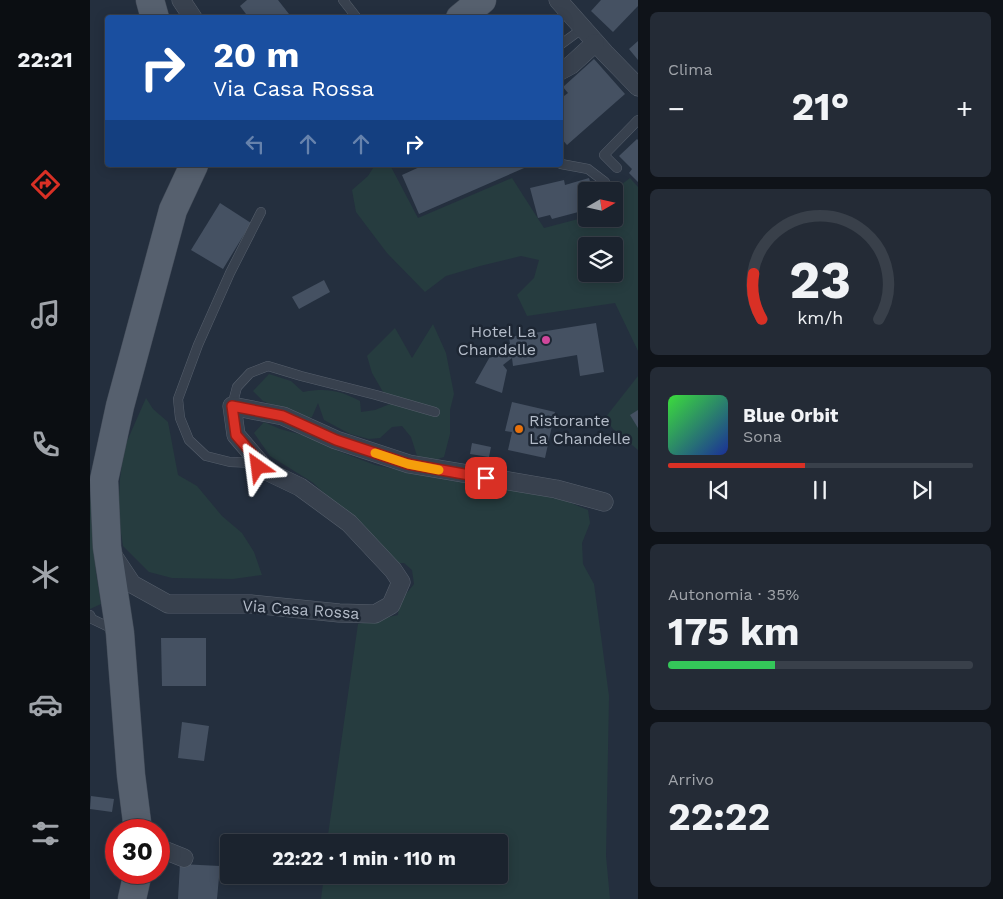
<!DOCTYPE html>
<html lang="it">
<head>
<meta charset="utf-8">
<style>
	body { margin:0; font-family:"Work Sans",sans-serif; background:#242b36; color:#f1f3f6; height:100vh; display:flex; flex-direction:column; font-size:19px; white-space:nowrap }
	* { box-sizing:border-box; margin:0 }
	p { font-size:16px; color:#a0a4aa }
	.icon { flex:none; width:28px; height:28px; fill:none; stroke:currentColor; stroke-width:2; stroke-linecap:round; stroke-linejoin:round }
	.map { position:relative; flex:1; overflow:hidden }
	.panel { display:flex; flex-direction:column; gap:12px; padding:12px; background:#0f1319; width:365px }
	.panel>* { flex:none }
	.hud { position:absolute; left:15px; top:15px; width:458px; height:152px; border-radius:5px; box-shadow:0 2px 12px #0003,0 0 0 1px #39404a; background:#1a4fa0; color:#fff; overflow:hidden }
	.needle { width:32px; rotate:81deg }
	.tools { position:absolute; left:488px; top:182px; display:grid; gap:10px }
	.tools a { display:grid; place-items:center; width:45px; height:45px; border-radius:5px; background:#1b232e; box-shadow:0 2px 12px #0003,0 0 0 1px #39404a; font-size:25px }
	.speed { position:absolute; left:15px; top:819px; display:flex; gap:10px; font-size:25px; font-weight:700; text-align:center }
	.speed>* { display:grid; place-content:center; width:65px; height:65px; border-radius:50%; background:#1b232e; box-shadow:0 2px 12px #0003,0 0 0 1px #39404a; line-height:1 }
	.speed .limit { border:8px solid #d22; background:#fff; color:#111 }
	.pin { position:absolute; display:grid; place-items:center; width:42px; height:42px; color:#fff; margin:-21px; border-radius:10px; box-shadow:0 2px 8px #0006 }
	.me { position:absolute; width:55px; margin:-28px; rotate:329deg; stroke-linejoin:round; filter:drop-shadow(0 0 4px #0008) }
	.turn { display:flex; align-items:center; gap:18px; height:105px; padding:0 25px; font-size:22px }
	.turn .icon { width:65px; height:65px; stroke-width:2.5 }
	.turn b { display:block; font-size:35px; line-height:42px }
	.lanes { display:flex; align-items:center; height:48px; padding:0 25px; background:#0003; justify-content:center; gap:25px; direction:ltr }
	.lanes .off { opacity:.35 }
	.big { font-size:38px; font-weight:700; line-height:1.1 }
	.panel .widget { flex:1; display:flex; flex-direction:column; justify-content:center; gap:8px; min-width:0; padding:0 18px; border-radius:8px; background:#242b36 }
	.panel .dial { align-items:center; gap:0 }
	.dial svg { height:130px; overflow:visible; fill:none; stroke:#39404a; stroke-width:7; stroke-linecap:round; text-anchor:middle }
	.dial text { fill:#f1f3f6; stroke:none }
	.song { display:flex; align-items:center; gap:15px }
	.cover { width:60px; height:60px; border-radius:8px; background:linear-gradient(135deg,hsl(120 70% 55%),hsl(230 70% 35%)) }
	.played { height:5px; border-radius:2px; background:linear-gradient(90deg,#d93025 45%,#39404a 45%) }
	.keys { display:flex; justify-content:space-around; direction:ltr }
	.heat { display:flex; justify-content:space-between; align-items:center; font-size:28px; direction:ltr }
	.charge { height:8px; border-radius:4px; background:linear-gradient(90deg,#34c759 35%,#39404a 0) }
	.trip { position:absolute; left:130px; top:834px; width:288px; height:50px; border-radius:5px; background:#1b232e; box-shadow:0 2px 12px #0003,0 0 0 1px #39404a; font-weight:700; line-height:50px; text-align:center }
	main { display:flex; flex:1; min-height:0 }
	.menu { display:flex; flex-direction:column; width:90px; justify-content:space-around; align-items:center; background:#0b0e12; color:#a0a4aa }
	.menu .icon { width:35px; height:35px }
	.menu .active { color:#d93025 }
	.menu b { font-size:22px; color:#f1f3f6 }
	.map>svg:first-child { display:block }
</style>
</head>
<body>
<main>
<nav class="menu">
<b>22:21</b>
<svg class="icon active" aria-label="directions" viewBox="0 0 24 24"><path d="M12 3l9 9-9 9-9-9zM9 14v-3h6M13 9l2 2-2 2"/></svg>
<svg class="icon" aria-label="music" viewBox="0 0 24 24"><path d="M9 18V5l10-2v13"/><circle cx="6" cy="18" r="3"/><circle cx="16" cy="16" r="3"/></svg>
<svg class="icon" aria-label="phone" viewBox="0 0 24 24"><path d="M5 4h4l2 5-3 2q2 4 5 5l2-3 5 2v4C11 20 4 13 5 4z"/></svg>
<svg class="icon" aria-label="climate" viewBox="0 0 24 24"><path d="M12 3v18M4 7l16 10M4 17L20 7"/></svg>
<svg class="icon" aria-label="car" viewBox="0 0 24 24"><path d="M5 17H2v-5l4-1 3-4h7l3 4 3 1v5h-3M9 17h6M6 11h13"/><circle cx="7" cy="17" r="2"/><circle cx="17" cy="17" r="2"/></svg>
<svg class="icon" aria-label="filters" viewBox="0 0 24 24"><path d="M4 7h16M4 17h16"/><circle cx="9" cy="7" r="2"/><circle cx="15" cy="17" r="2"/></svg>
</nav>
<div class="map">
<svg width="548" height="899" viewBox="0 0 548 899">
	<rect width="100%" height="100%" fill="#242f3e"/>
	<g fill="#263c3f" fill-rule="evenodd">
		<path d="M 285,165 L 300,165 L 328,218 L 422,178 L 454,228 L 496,217 L 496,219 L 524,219 L 524,191 L 523,191 L 540,178 L 548,187 L 548,351 L 525,303 L 437,316 L 427,295 L 444,278 L 449,260 L 431,256 L 390,266 L 356,276 L 335,292 L 297,253 L 266,212 L 262,190 L 278,176 ZM 524,246 L 524,274 L 496,274 L 496,246 Z"/>
		<path d="M 343,324 L 356,353 L 364,394 L 360,410 L 360,434 L 354,457 L 344,460 L 327,456 L 321,437 L 312,426 L 302,427 L 290,438 L 279,439 L 260,434 L 234,420 L 228,403 L 222,417 L 216,419 L 173,401 L 163,391 L 179,374 L 201,381 L 213,392 C 237,388 248,390 270,401 L 271,412 L 285,410 L 300,404 L 282,373 L 277,356 L 305,328 L 322,358 Z"/>
		<polygon points="548,376 548,450 523,429 515,418"/>
		<polygon points="56,398 63,409 78,422 88,475 107,486 132,516 152,533 164,552 172,575 143,579 82,578 59,572 33,546 28,514 30,479 34,448"/>
		<polygon points="174,422 190,429 220,437 248,451 285,465 356,480 413,488 445,494 476,501 498,510 500,523 492,543 493,564 504,584 519,696 516,856 520,899 231,899 234,875 409,875 409,842 237,842 268,624 308,615 309,603 324,584 322,570 314,563 305,563 244,502 222,482 180,456 164,433"/>
		<polygon points="0,490 6,573 11,604 0,609"/>
	</g>
	<g fill="#455162">
		<polygon points="157,0 188,0 199,14 195,18 159,18 150,6"/>
		<polygon points="511,0 548,0 548,6 523,32 501,11"/>
		<polygon points="548,41 548,60 539,49"/>
		<polygon points="504,59 535,94 477,145 470,137 470,99 478,93 473,87"/>
		<polygon points="547,139 548,140 548,182 539,173 542,169 529,156"/>
		<polygon points="334,165 441,165 329,214 312,175"/>
		<polygon points="499,178 503,191 496,191 496,210 462,219 460,215 448,218 440,188 474,180 475,185"/>
		<polygon points="130,203 161,223 133,269 101,250"/>
		<polygon points="234,280 240,292 209,309 202,297"/>
		<polygon points="506,323 514,372 490,376 487,355 423,366 422,358 413,365 417,370 412,393 385,383 402,353 403,354 409,346 420,344 419,337"/>
		<polygon points="422,402 465,412 455,458 418,450 422,432 415,431"/>
		<polygon points="548,410 548,428 540,415"/>
		<polygon points="382,443 401,447 399,457 380,454"/>
		<polygon points="71,638 116,638 116,686 72,686"/>
		<polygon points="92,722 119,726 114,761 88,758"/>
		<polygon points="1,796 24,799 22,812 0,809"/>
		<polygon points="90,864 130,866 127,899 88,899"/>
	</g>
	<g fill="none" stroke-linecap="round" stroke-linejoin="round">
		<g stroke="#565f6c" stroke-width="10">
			<g id="lane">
				<polyline points="253,0 267,18"/>
				<polyline points="470,45 493,28"/>
				<polyline points="470,163 471,164 498,169 515,182"/>
				<polyline points="527,168 514,155 548,120"/>
				<polyline points="142,406 147,387 160,373 178,366 211,376 286,395 345,412"/>
				<polyline points="168,463 140,462 116,456 99,440 90,418 88,399 108,345 140,273 171,212"/>
				<polyline points="0,615 2,619 25,630"/>
			</g>
		</g>
		<g stroke="#565f6c" stroke-width="19">
			<g id="street">
				<polyline points="91,0 103,18"/>
				<polyline points="468,0 515,53 548,87"/>
				<polyline points="470,71 481,65 505,43"/>
				<polyline points="22,554 42,584 78,604 161,604 249,613 285,614 301,605 311,582 303,570 259,523 210,487 168,467 170,463 146,435 142,406 193,416 246,440 319,464 466,489 514,502"/>
				<polyline points="69,848 94,858"/>
			</g>
		</g>
		<g stroke="#414a57" stroke-width="29">
			<g id="primary">
				<polyline points="60,0 65,18"/>
				<polyline points="370,18 392,0"/>
				<polyline points="48,830 41,775 30,633 17,547 14,480 30,406 83,210 104,165"/>
				<polyline points="42,899 48,872"/>
			</g>
		</g>
		<use href="#lane" stroke="#38414e" stroke-width="9"/>
		<use href="#street" stroke="#38414e" stroke-width="18"/>
		<use href="#primary" stroke="#56606e" stroke-width="28"/>
	</g>
	<g fill="none" stroke-linecap="round" stroke-linejoin="round">
		<g stroke="#8d1f18" stroke-width="12">
			<polyline id="route" points="168,467 170,463 146,435 142,406 193,416 246,440 318,464 396,478"/>
		</g>
		<use href="#route" stroke="#d93025" stroke-width="9"/>
		<polyline stroke="#f59e0b" stroke-width="9" points="285,453 318,464 349,470"/>
	</g>
	<circle fill="#d1479c" stroke="#1d2633" stroke-width="2" cx="456" cy="340" r="5"/>
	<circle fill="#e8710a" stroke="#1d2633" stroke-width="2" cx="429" cy="429" r="5"/>
	<g text-anchor="middle" stroke-width="5" stroke-linejoin="round" paint-order="stroke">
		<g font-size="16" fill="#b4bcc9" stroke="#1d2633" text-anchor="end">
			<text x="446" y="337">Hotel La<tspan x="446" dy="18">Chandelle</tspan></text>
			<text x="439" y="426" text-anchor="start">Ristorante<tspan x="439" dy="18">La Chandelle</tspan></text>
		</g>
		<g font-size="16" fill="#b4bcc9" stroke="#1d2633">
			<text transform="translate(211 609) rotate(4)" y="6">Via Casa Rossa</text>
		</g>
	</g>
</svg>
<div class="tools">
<a><svg class="needle" viewBox="-14 -14 28 28"><path d="M0-13l5 13h-10z" fill="#e53935"/><path d="M0 13l5-13h-10z" fill="#a0a4aa"/></svg></a>
<a><svg class="icon" aria-label="layers" viewBox="0 0 24 24"><path d="M12 4l9 5-9 5-9-5zM3 14l9 5 9-5"/></svg></a>
</div>
<div class="speed"><div class="limit">30</div></div>
<div class="pin" style="left:396px;top:478px;background:#d93025"><svg class="icon" aria-label="arrive" viewBox="0 0 24 24"><path d="M6 21V4h12l-3 4 3 4H6"/></svg></div>
<svg class="me" style="left:168px;top:467px" viewBox="-20 -20 40 40"><path d="M0-17L14 15 0 8-14 15z" fill="#d93025" stroke="#fff" stroke-width="4"/></svg>
<div class="trip">22:22 · 1 min · 110 m</div>
<div class="hud">
<div class="turn"><svg class="icon" aria-label="right" viewBox="0 0 24 24"><path d="M7 20v-9h11M14 6l5 5-5 5"/></svg><div><b>20 m</b>Via Casa Rossa</div></div>
<div class="lanes"><svg class="icon off" aria-label="left" viewBox="0 0 24 24"><path d="M17 20v-9H6M10 6l-5 5 5 5"/></svg><svg class="icon off" aria-label="ahead" viewBox="0 0 24 24"><path d="M12 20V5M6 11l6-6 6 6"/></svg><svg class="icon off" aria-label="ahead" viewBox="0 0 24 24"><path d="M12 20V5M6 11l6-6 6 6"/></svg><svg class="icon" aria-label="right" viewBox="0 0 24 24"><path d="M7 20v-9h11M14 6l5 5-5 5"/></svg></div>
</div>
</div>
<section class="panel">
<div class="widget"><p>Clima</p>
<div class="heat"><a>−</a><b class="big">21°</b><a>+</a></div>
</div>
<div class="widget dial"><svg viewBox="0 0 100 80">
<path d="M14 69A42 42 0 1 1 86 69"/>
<path d="M14 69A42 42 0 0 1 9 41" stroke="#d93025"/>
<text x="50" y="56" font-size="32" font-weight="700">23</text>
<text x="50" y="72" font-size="11">km/h</text>
</svg></div>
<div class="widget">
<div class="song"><i class="cover"></i><div><b>Blue Orbit</b><p>Sona</p></div></div>
<div class="played"></div>
<div class="keys"><svg class="icon" aria-label="previous" viewBox="0 0 24 24"><path d="M18 5L8 12l10 7zM5 5v14"/></svg><svg class="icon" aria-label="pause" viewBox="0 0 24 24"><path d="M8 5v14M16 5v14"/></svg><svg class="icon" aria-label="next" viewBox="0 0 24 24"><path d="M6 5l10 7-10 7zM19 5v14"/></svg></div>
</div>
<div class="widget"><p>Autonomia · 35%</p><b class="big">175 km</b><div class="charge"></div></div>
<div class="widget"><p>Arrivo</p><b class="big">22:22</b></div>
</section>
</main>
</body>
</html>
